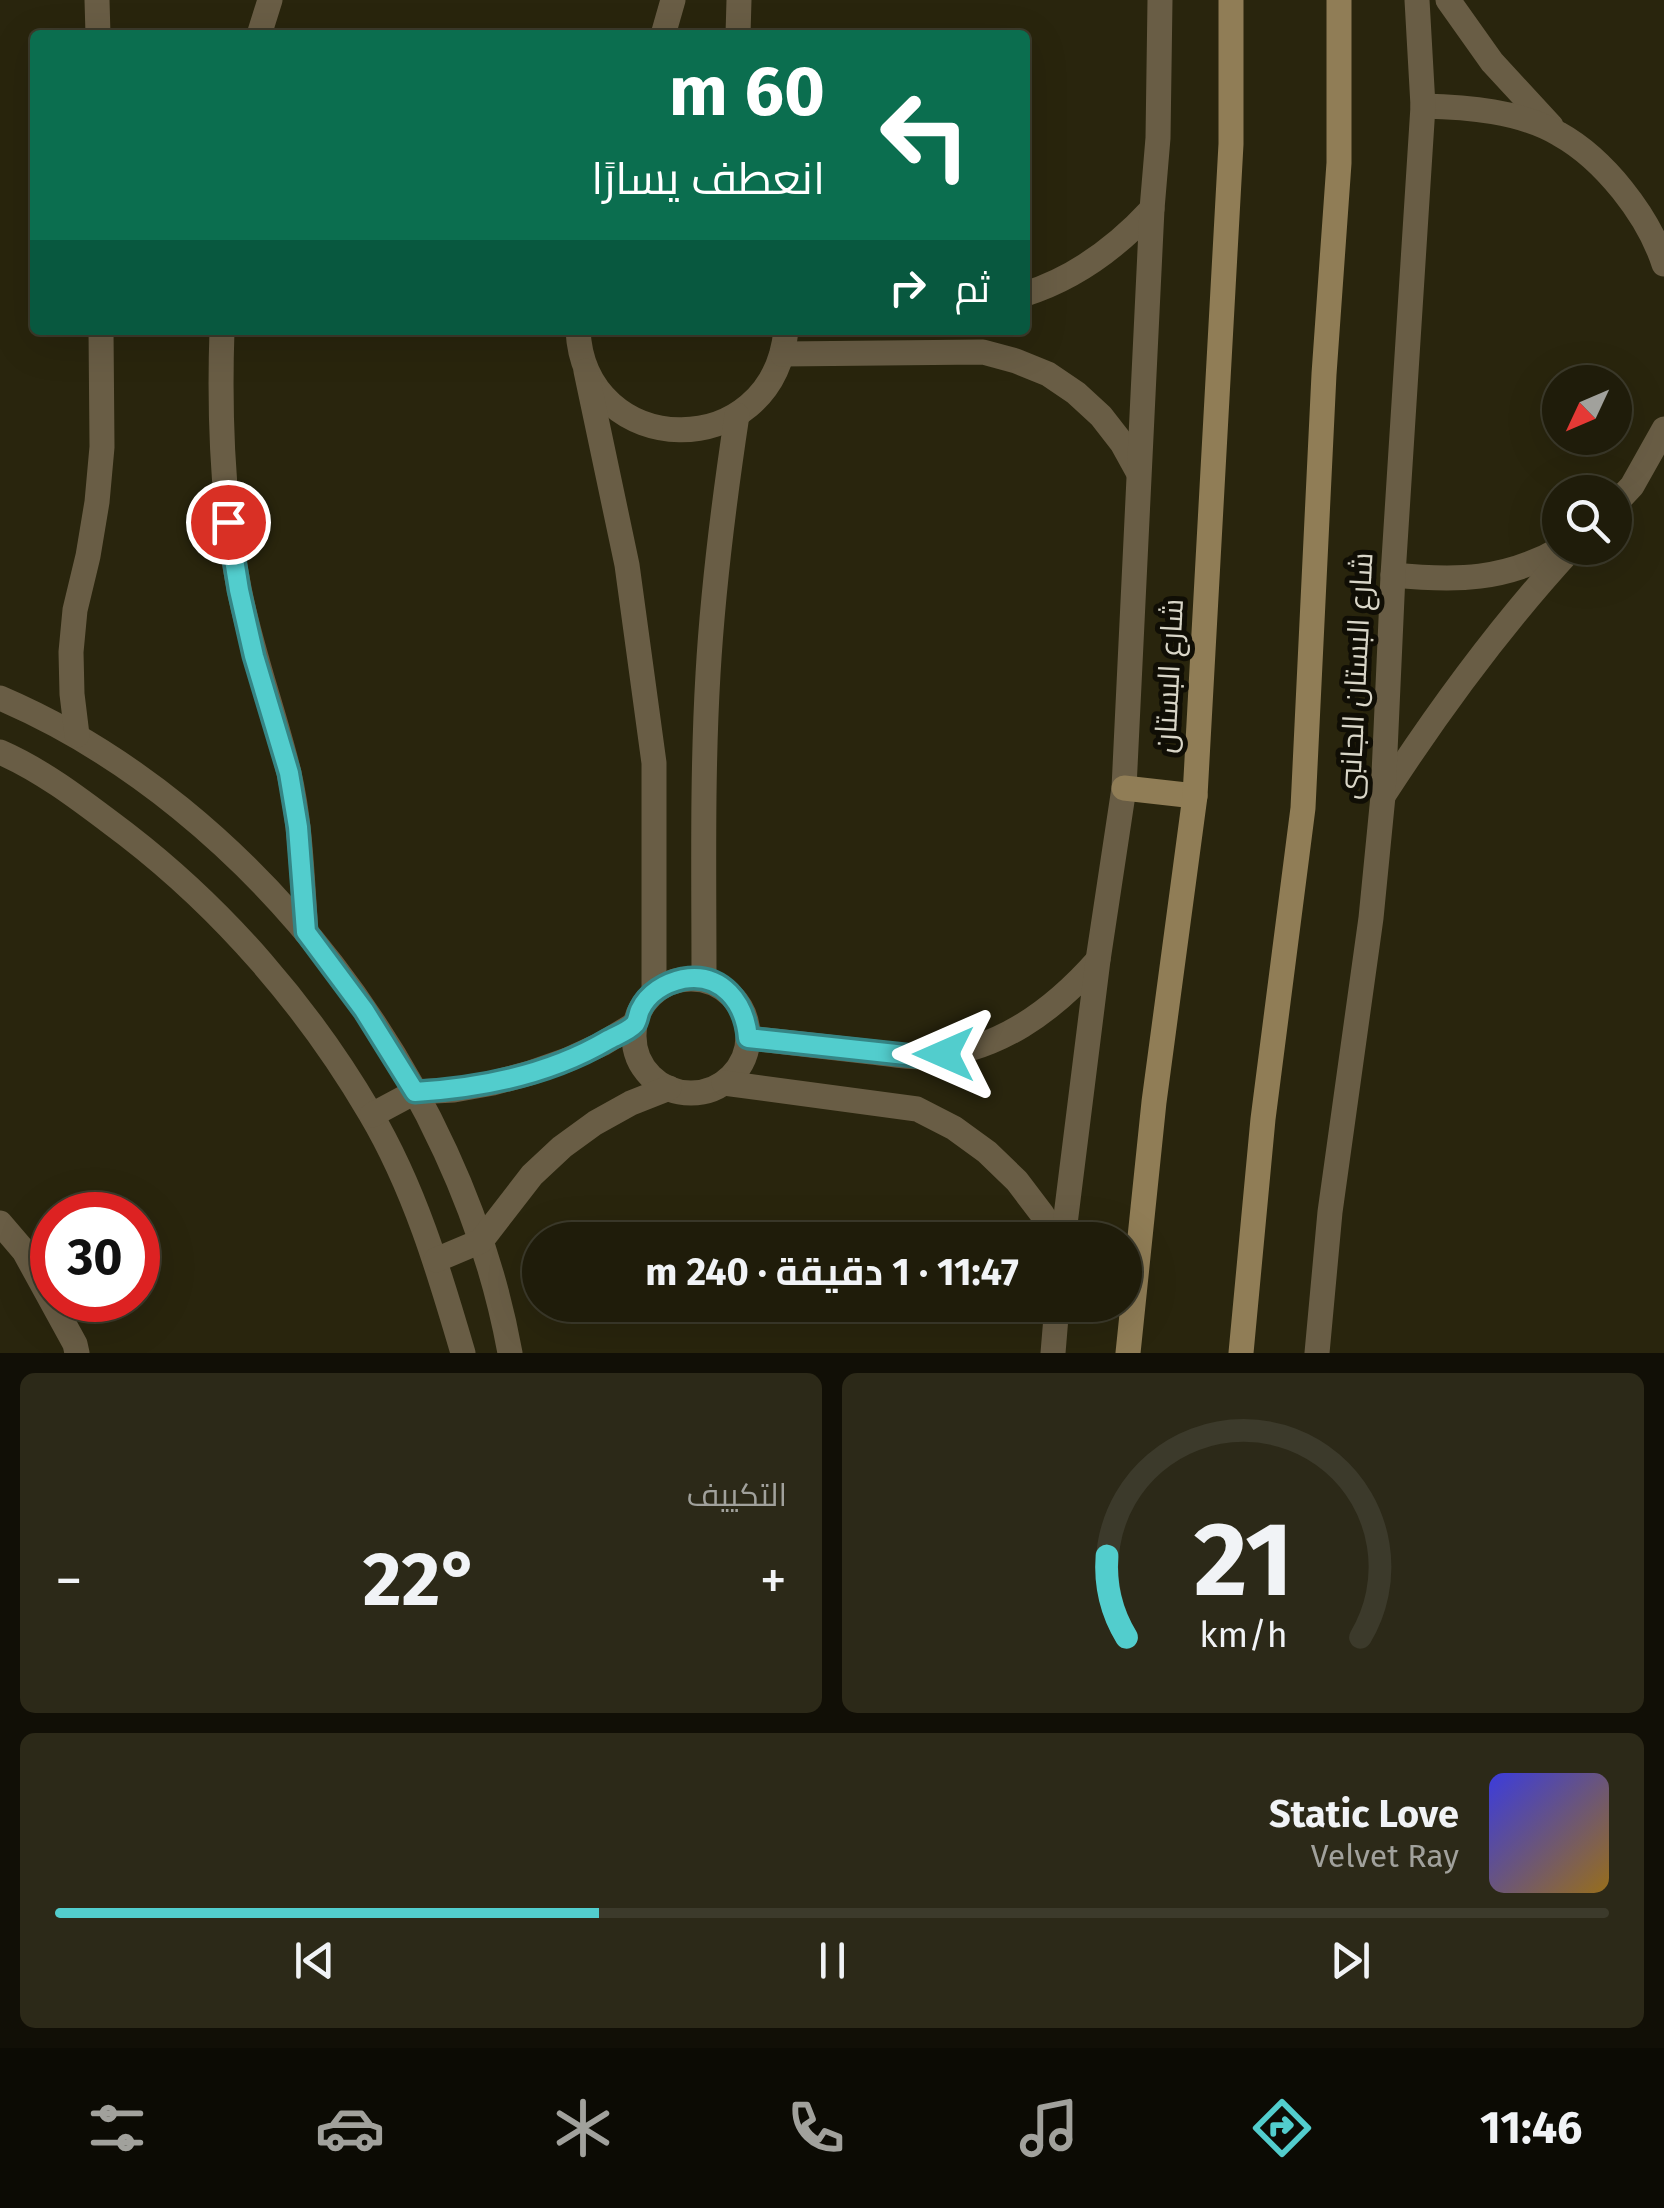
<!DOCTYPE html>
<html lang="ar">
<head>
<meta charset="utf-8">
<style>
	body { margin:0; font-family:"Fira Sans",Cairo,sans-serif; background:#2c2918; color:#f1f3f6; direction:rtl; height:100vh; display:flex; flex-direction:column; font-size:38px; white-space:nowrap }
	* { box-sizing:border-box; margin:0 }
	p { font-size:32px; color:#a1a19c }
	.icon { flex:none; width:55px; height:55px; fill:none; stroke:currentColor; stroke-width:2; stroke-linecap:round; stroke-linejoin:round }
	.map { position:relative; height:1353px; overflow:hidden; direction:ltr }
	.sheet { display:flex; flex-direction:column; gap:20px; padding:20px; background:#110f06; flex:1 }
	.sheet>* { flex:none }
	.hud { position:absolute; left:30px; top:30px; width:1000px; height:305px; border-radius:10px; box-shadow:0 10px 40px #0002,0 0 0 2px #3c3a2b; direction:rtl; background:#0b6e4f; color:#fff; overflow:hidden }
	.needle { width:65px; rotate:226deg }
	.tools { position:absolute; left:1542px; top:365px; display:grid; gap:20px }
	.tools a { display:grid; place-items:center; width:90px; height:90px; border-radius:50%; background:#1f1c0a; box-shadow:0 10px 40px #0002,0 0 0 2px #3c3a2b; font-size:50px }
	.speed { position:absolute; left:30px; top:1192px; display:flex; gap:20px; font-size:50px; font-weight:700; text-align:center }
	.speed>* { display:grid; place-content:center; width:130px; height:130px; border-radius:50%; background:#1f1c0a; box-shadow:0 10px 40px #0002,0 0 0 2px #3c3a2b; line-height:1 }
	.speed .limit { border:15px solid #d22; background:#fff; color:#111 }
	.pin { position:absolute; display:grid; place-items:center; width:85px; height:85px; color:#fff; margin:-42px; border:5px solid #fff; border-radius:50%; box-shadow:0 2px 10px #0007 }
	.me { position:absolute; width:110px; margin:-55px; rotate:270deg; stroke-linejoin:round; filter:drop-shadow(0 0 8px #0008) }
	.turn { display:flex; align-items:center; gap:35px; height:210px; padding:0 40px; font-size:45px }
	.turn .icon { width:130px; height:130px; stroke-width:2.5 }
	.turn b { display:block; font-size:70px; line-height:85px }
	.then { display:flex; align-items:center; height:95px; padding:0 40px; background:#0003; gap:20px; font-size:38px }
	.big { font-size:75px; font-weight:700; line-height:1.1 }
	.sheet .card { flex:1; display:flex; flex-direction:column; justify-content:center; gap:15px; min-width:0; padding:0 35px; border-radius:15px; background:#2c2918 }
	.sheet .dial { align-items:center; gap:0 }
	.dial svg { height:260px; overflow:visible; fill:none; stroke:#3c3a2b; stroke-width:7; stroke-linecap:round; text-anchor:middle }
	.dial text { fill:#f1f3f6; stroke:none }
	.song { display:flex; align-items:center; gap:30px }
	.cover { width:120px; height:120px; border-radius:15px; background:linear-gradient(135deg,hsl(240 70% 55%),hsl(40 70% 35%)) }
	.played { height:10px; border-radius:5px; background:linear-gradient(90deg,#52cdcd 35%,#3c3a2b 35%) }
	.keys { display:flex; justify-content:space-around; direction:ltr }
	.heat { display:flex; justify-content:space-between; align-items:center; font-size:55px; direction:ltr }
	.sheet .tiles { flex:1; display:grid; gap:20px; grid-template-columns:1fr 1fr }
	.card:last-child { grid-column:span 2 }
	.trip { position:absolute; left:522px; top:1222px; width:620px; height:100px; border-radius:50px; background:#1f1c0a; box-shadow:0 10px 40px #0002,0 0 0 2px #3c3a2b; font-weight:700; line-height:100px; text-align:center; direction:rtl }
	.menu { display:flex; height:160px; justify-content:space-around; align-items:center; background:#0c0b04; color:#a1a19c }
	.menu .icon { width:70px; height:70px }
	.menu .selected { color:#52cdcd }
	.menu b { font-size:45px; color:#f1f3f6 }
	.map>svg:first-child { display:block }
</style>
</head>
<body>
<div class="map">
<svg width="1664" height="1353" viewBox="0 0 1664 1353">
	<rect width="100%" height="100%" fill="#29250d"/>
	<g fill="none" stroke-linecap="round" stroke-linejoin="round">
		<g stroke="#695d45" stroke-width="25">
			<polyline points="97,0 98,35"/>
			<polyline points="1448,0 1492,62 1551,126"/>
			<polyline points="259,35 270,0"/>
			<polyline points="663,35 673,0"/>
			<polyline points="738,35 739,0"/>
			<path d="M 1423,106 C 1467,107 1520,111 1559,134 C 1604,159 1648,215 1664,264"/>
			<path d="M 1025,294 C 1076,278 1116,248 1152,209"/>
			<path d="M 222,330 C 219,417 222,503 239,588 C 251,651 274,711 289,773 C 301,825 302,879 306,932"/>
			<path d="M 578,330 C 584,460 773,466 786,330"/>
			<polyline points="782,354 983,352 1016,361 1048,374 1076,393 1101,416 1122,443 1138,472"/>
			<polyline points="586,371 627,565 654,763 654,992"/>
			<polyline points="1615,504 1632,486 1664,429"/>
			<path d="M 1393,575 C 1456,581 1505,581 1562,548"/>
			<path d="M 0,698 C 255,807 461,1082 510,1353"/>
			<polyline points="77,735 72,694 71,652 75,610 88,556 97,502 102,447 101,330"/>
			<path d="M 0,752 C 46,772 87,805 127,835 C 224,910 308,1007 370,1113 C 414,1187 439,1271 463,1353"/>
			<path d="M 1383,796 C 1440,708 1501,625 1572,548"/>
			<circle cx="691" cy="1036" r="57"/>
			<path d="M 704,979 C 704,878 702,775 708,674 C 713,587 724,501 737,415"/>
			<path d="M 749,1038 C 790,1043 831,1047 872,1052 C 890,1054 909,1058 927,1057 C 998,1051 1052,1012 1098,960"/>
			<polyline points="724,1083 917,1109 954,1128 987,1152 1017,1181 1042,1214 1057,1240"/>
			<polyline points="372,1115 415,1092 454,1090 493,1083 530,1073 567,1060 602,1044 635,1024"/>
			<polyline points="0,1223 24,1251 75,1344 77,1353"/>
			<polyline points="1063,1240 1098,960 1124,788 1152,209 1158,138 1160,0"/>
			<polyline points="436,1260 481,1241 532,1175 562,1147 595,1123 631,1103 669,1088"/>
			<polyline points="1053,1353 1057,1305"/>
			<polyline points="1317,1353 1330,1212 1371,918 1383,796 1393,575 1423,106 1417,0"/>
		</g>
		<g stroke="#907d56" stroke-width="25">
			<polyline points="1124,788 1195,796"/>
			<polyline points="1128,1353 1154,1102 1195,796 1231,144 1231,0"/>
			<polyline points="1241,1353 1263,1119 1303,808 1324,374 1339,163 1339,0"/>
		</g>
	</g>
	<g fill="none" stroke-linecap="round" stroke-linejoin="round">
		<g stroke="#358585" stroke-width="25">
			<path id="route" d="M 228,522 L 239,590 L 254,656 L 289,773 L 298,827 L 306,932 L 364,1010 L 415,1092 C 482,1088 549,1075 608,1040 C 615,1036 629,1031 635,1024 C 638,1020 638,1014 640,1010 C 648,993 665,983 683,979 C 722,972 745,1003 748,1038 L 924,1057 L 944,1054"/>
		</g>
		<use href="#route" stroke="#52cdcd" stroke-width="18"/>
	</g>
	<g text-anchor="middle" stroke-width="10" stroke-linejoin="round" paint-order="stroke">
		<g font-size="30" fill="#d9d6c8" stroke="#100e05">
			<text transform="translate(1169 676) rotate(-87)" y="10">شارع البستان</text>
			<text transform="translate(1356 676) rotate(-87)" y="10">شارع البستان الجانبى</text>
		</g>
	</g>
</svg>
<div class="tools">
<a><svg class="needle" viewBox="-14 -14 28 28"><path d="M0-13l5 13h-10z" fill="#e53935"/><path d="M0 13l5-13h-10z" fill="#a1a19c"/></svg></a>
<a><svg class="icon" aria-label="search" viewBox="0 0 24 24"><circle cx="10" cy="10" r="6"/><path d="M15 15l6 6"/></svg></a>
</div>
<div class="speed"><div class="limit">30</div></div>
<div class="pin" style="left:228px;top:522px;background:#d93025"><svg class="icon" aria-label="arrive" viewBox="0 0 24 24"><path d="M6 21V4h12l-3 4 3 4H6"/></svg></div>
<svg class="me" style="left:944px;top:1054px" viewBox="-20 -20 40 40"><path d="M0-17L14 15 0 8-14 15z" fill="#52cdcd" stroke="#fff" stroke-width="4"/></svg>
<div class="trip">11:47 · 1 دقيقة · 240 m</div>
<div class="hud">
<div class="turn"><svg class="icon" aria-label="left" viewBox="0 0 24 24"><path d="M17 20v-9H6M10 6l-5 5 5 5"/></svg><div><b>60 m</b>انعطف يسارًا</div></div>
<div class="then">ثم<svg class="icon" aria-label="right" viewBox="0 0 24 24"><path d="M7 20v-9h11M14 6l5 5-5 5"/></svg></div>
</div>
</div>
<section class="sheet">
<div class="tiles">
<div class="card dial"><svg viewBox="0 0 100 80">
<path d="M14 69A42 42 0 1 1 86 69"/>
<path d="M14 69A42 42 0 0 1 8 44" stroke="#52cdcd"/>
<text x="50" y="56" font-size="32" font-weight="700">21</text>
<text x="50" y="72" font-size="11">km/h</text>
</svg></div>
<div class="card"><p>التكييف</p>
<div class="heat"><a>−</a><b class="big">22°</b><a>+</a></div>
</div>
<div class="card">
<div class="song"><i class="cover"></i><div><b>Static Love</b><p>Velvet Ray</p></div></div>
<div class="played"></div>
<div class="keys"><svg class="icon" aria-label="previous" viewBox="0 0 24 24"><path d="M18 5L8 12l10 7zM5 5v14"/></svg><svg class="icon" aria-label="pause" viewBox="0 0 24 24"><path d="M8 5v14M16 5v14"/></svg><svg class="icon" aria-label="next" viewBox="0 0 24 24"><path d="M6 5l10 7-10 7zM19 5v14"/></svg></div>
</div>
</div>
</section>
<nav class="menu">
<b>11:46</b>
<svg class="icon selected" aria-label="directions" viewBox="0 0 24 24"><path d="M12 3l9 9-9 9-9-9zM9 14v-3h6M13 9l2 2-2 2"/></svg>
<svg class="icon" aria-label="music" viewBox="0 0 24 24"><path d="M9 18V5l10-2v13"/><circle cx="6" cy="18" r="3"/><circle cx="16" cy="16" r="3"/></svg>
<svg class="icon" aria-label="phone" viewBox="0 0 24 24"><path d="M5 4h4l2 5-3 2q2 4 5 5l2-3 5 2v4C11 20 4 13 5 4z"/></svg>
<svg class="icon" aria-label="climate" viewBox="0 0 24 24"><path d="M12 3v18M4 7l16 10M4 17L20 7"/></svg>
<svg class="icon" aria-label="car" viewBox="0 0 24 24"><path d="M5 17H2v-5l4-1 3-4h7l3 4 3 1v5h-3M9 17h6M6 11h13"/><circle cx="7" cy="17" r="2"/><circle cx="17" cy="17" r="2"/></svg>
<svg class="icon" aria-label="filters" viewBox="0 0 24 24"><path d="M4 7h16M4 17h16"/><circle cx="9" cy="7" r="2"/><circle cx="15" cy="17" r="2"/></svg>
</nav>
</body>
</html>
